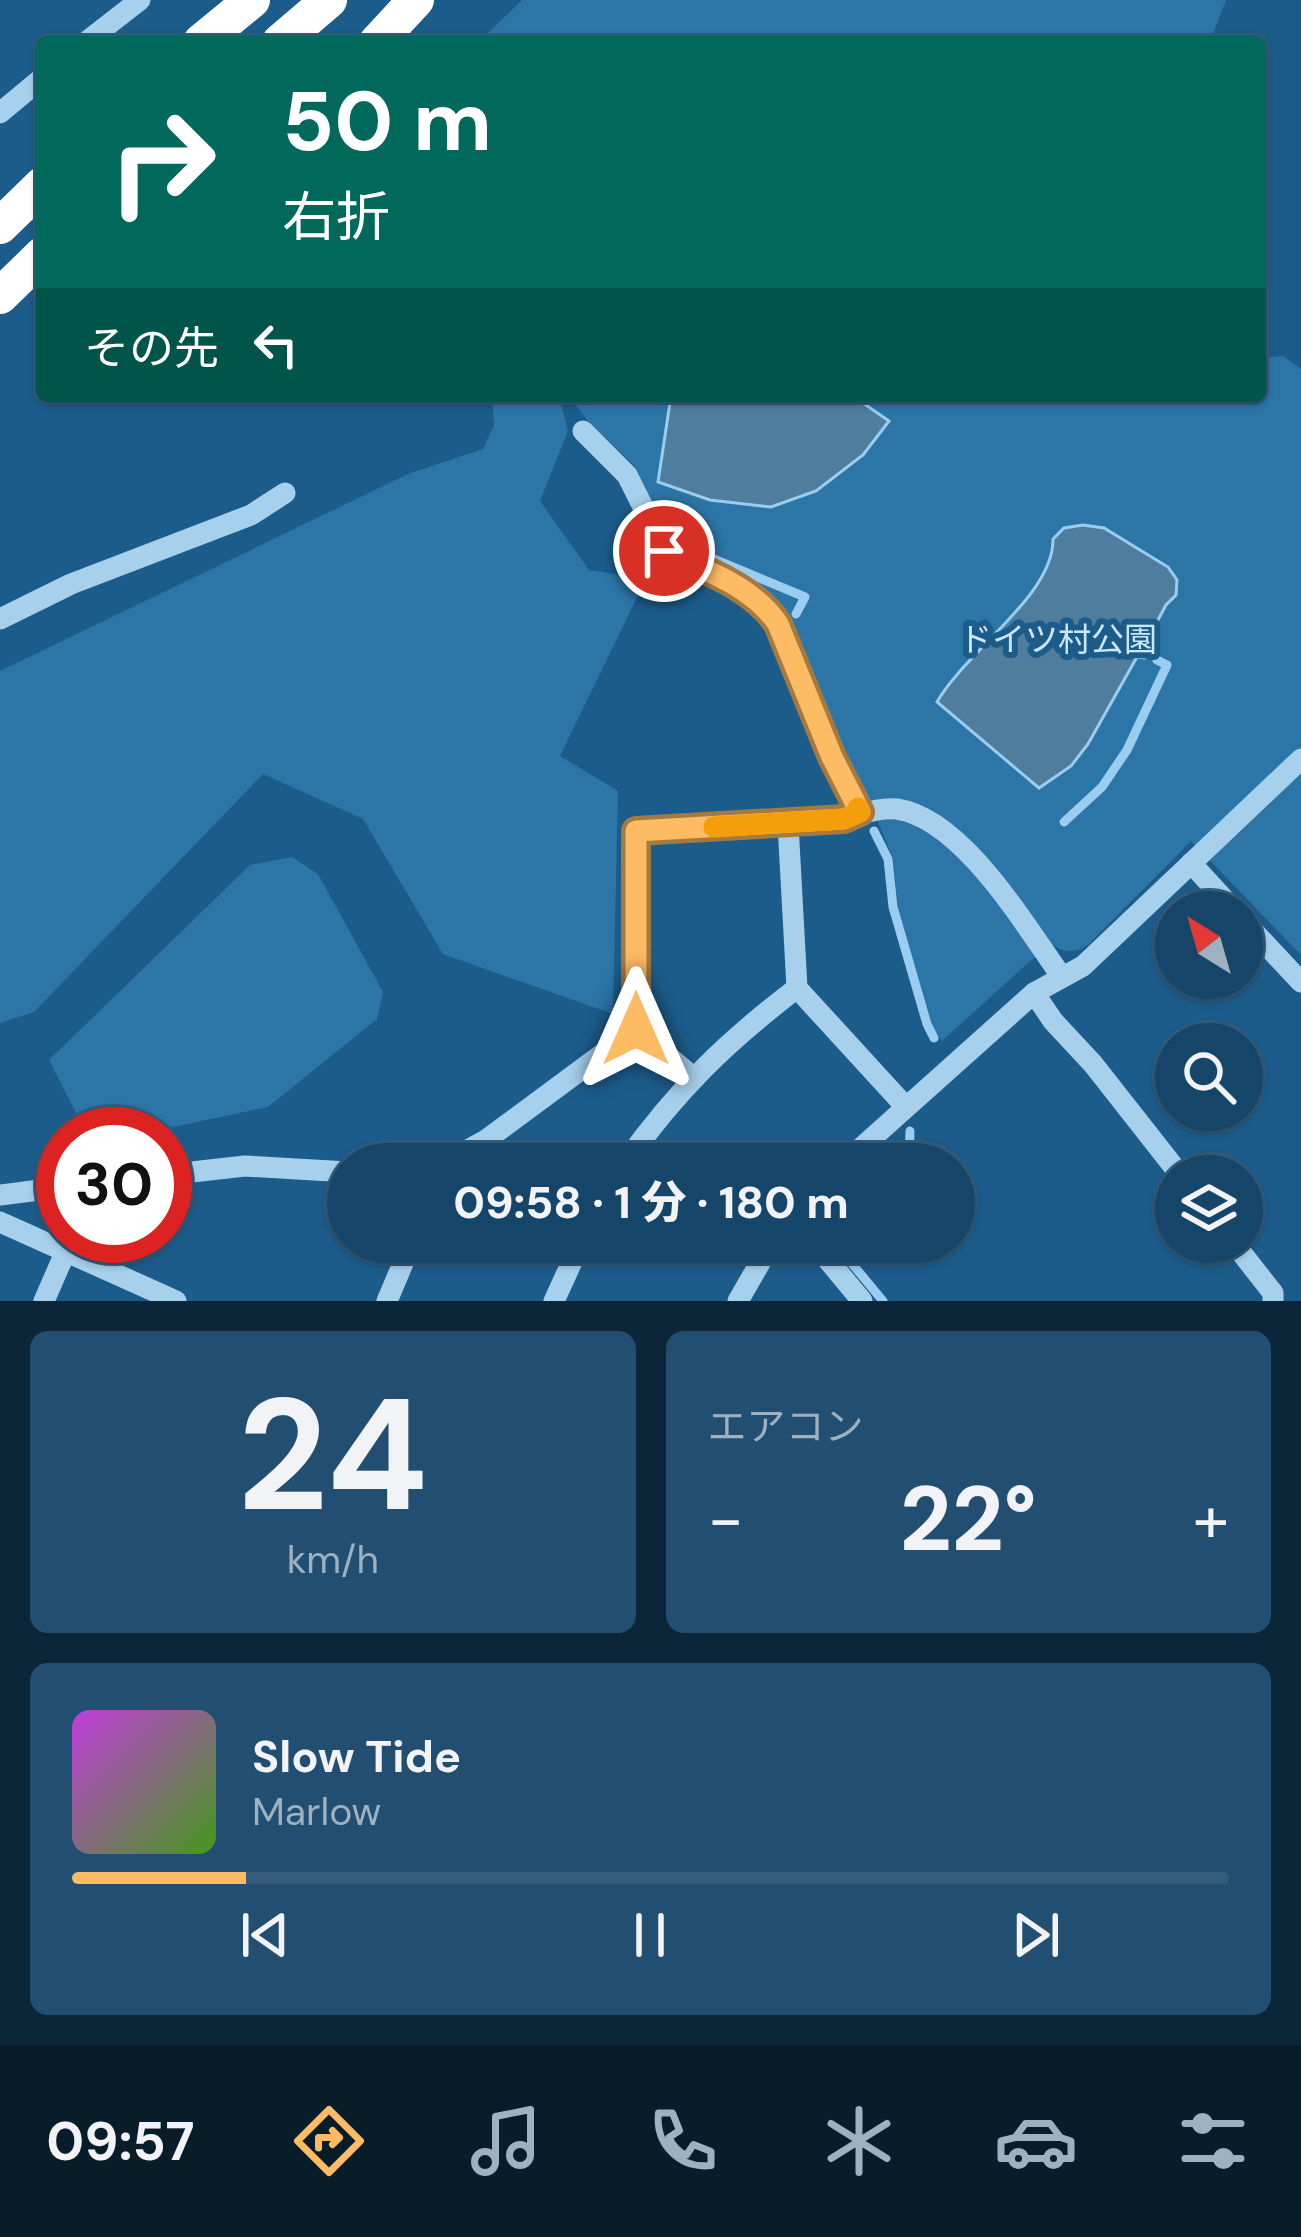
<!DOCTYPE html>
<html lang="ja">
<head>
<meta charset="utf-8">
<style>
	body { margin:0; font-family:"DM Sans","Noto Sans JP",sans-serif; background:#224f71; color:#f1f3f6; height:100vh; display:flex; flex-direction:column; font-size:45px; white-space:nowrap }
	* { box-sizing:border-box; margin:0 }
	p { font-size:39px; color:#9db1c0 }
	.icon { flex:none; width:66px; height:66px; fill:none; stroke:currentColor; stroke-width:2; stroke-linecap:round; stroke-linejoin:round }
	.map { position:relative; height:1301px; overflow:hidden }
	.details { display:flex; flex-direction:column; gap:30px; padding:30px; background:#0c2639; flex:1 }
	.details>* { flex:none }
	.hud { position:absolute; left:36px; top:36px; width:1230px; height:366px; border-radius:12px; box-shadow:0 3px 9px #0004,0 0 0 3px #345d7c; background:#00695c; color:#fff; overflow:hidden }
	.needle { width:78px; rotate:323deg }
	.buttons { position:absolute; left:1155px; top:891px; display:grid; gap:24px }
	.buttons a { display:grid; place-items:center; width:108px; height:108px; border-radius:50%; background:#154568; box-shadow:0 3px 9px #0004,0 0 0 3px #345d7c; font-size:60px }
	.speed { position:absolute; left:36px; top:1107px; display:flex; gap:24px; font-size:60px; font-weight:700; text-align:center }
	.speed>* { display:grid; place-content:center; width:156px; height:156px; border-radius:50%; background:#154568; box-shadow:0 3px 9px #0004,0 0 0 3px #345d7c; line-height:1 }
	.speed .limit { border:18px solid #d22; background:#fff; color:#111 }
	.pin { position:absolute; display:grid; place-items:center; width:102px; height:102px; color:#fff; margin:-51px; border:6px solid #fff; border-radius:50%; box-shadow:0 3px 12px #0007 }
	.me { position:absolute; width:132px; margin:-66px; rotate:0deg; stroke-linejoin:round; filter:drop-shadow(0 0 9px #0008) }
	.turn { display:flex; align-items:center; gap:42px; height:252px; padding:0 48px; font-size:54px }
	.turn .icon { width:156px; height:156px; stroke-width:2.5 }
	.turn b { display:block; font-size:84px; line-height:102px }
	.then { display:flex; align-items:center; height:114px; padding:0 48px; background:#0003; gap:24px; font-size:45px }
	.big { font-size:90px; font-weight:800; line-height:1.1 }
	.details .card { flex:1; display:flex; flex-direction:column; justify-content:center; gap:18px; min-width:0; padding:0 42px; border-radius:18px; background:#224f71 }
	.details .dial { align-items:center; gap:0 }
	.dial b { font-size:156px; line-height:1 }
	.song { display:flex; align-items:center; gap:36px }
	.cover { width:144px; height:144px; border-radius:18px; background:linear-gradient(135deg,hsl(290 70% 55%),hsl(100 70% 35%)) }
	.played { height:12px; border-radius:6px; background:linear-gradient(90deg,#fdbb64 15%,#345d7c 15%) }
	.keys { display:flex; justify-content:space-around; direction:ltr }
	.heat { display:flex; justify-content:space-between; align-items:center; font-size:66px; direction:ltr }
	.details .tiles { flex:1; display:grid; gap:30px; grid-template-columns:1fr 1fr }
	.card:last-child { grid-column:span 2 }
	.trip { position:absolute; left:327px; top:1143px; width:648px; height:120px; border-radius:60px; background:#154568; box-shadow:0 3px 9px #0004,0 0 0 3px #345d7c; font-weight:800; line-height:120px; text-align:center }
	.tab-bar { display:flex; height:192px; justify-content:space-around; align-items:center; background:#081c2a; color:#9db1c0 }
	.tab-bar .icon { width:84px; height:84px }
	.tab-bar .on { color:#fdbb64 }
	.tab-bar b { font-size:54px; color:#f1f3f6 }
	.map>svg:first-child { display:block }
</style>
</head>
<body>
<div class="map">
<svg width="1301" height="1301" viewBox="0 0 1301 1301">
	<rect width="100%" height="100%" fill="#1c5c8b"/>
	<g fill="#2c75a7">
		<polygon points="522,0 1226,0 1210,42 479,42"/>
		<path d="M 1283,356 L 1301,369 L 1301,955 L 1191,841 L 1089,944 C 1077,953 1066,954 1053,945 L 1030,961 L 942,1041 L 933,1027 L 899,918 L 893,858 L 867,795 L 843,751 L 782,606 L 775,597 L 675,546 L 660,528 L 633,464 L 590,424 L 573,401 L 574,396 L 1260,396 L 1260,358 Z"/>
		<polygon points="492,396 559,396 568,431 540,501 589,570 646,579 560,756 618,791 613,1014 443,954 363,819 263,774 34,1012 0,1023 0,671 408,474 483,449 494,425"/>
		<polygon points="292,857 318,874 383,992 377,1019 268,1107 173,1127 76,1113 49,1060 250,865"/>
	</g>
	<g fill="#4f7d9e" stroke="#9acdef" stroke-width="3">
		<polygon points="671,396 853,396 889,421 863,455 816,491 771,507 710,500 658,482"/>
		<path d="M 1083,525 L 1104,528 L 1168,567 L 1177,580 L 1176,595 L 1166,605 L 1143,648 L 1148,652 L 1144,658 L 1137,657 L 1088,744 L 1071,766 L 1039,788 L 937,702 C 965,652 1054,595 1053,539 L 1064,528 Z"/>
	</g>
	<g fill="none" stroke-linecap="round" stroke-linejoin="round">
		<g stroke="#9acdef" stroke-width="9">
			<polyline points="669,516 672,528 692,550 805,597 796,614"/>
			<polyline points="1064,822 1102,787 1127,750 1167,665 1157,660"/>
			<polyline points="874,831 888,859 893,907 927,1024 934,1038"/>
			<polyline points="909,1164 910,1131"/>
			<polyline points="858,1242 844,1254 883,1301"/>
		</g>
		<g stroke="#a7d0ed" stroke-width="21">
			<polyline points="86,42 140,0"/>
			<polyline points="0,113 42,78"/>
			<polyline points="583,431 627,475 665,551 740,588 767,607 778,624 832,756 860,812"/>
			<polyline points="0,619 71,584 251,515 285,493"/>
			<path d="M 788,824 C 806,822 826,823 843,819 C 861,815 878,807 897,809 C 963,819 1025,926 1062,977"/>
			<polyline points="1191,863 1236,912"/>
			<polyline points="1242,919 1301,982"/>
			<polyline points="1034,993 1053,1021 1093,1064 1181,1176"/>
			<polyline points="636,1029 693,1077"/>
			<polyline points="442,1164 486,1140 636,1029 636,831 788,824 797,988"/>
			<path d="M 624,1164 C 677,1090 725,1043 797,988 L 905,1106"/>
			<polyline points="843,1164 1034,993 1083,966 1301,759"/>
			<polyline points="165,1175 245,1166 348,1172"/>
			<polyline points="0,1195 63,1187"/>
			<polyline points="0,1222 176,1301"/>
			<polyline points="813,1242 862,1301"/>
			<polyline points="1233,1242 1273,1293 1273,1301"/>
			<polyline points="44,1301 65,1253"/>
			<polyline points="387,1301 412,1242"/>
			<polyline points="554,1301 581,1242"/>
			<polyline points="738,1301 772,1242"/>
		</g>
		<g stroke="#fff" stroke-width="36">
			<polyline points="201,42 252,0"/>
			<polyline points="280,42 329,0"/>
			<polyline points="377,42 416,0"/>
			<polyline points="0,226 42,185"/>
			<polyline points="0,296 42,255"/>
		</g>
	</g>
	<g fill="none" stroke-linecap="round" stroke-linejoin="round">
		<g stroke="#a47a41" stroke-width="30">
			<path id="route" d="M 636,1029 L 636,831 L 844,819 L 860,812 L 832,757 L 778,624 C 753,586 704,570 664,551"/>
		</g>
		<use href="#route" stroke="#fdbb64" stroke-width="21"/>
		<polyline stroke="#f59e0b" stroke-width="21" points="714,827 844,819 860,812 858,808"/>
	</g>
	<g text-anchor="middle" stroke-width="12" stroke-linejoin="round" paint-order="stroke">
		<g font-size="33" fill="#cce7f9" stroke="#1c5c8b">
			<text x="1058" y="651">ドイツ村公園</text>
		</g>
	</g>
</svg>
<div class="buttons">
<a><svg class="needle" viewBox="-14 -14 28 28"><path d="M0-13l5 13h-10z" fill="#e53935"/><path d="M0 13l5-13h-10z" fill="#9db1c0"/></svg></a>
<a><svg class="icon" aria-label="search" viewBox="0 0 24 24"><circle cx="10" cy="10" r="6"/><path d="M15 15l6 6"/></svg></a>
<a><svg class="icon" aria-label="layers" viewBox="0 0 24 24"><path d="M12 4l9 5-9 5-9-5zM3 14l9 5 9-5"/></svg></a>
</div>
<div class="speed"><div class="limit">30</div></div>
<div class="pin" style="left:664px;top:551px;background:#d93025"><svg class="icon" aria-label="arrive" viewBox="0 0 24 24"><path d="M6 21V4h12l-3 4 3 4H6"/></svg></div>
<svg class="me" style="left:636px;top:1029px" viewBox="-20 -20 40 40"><path d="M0-17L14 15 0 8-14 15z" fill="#fdbb64" stroke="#fff" stroke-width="4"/></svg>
<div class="trip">09:58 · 1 分 · 180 m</div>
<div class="hud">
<div class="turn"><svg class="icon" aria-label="right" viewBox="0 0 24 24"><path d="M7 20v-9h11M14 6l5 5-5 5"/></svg><div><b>50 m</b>右折</div></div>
<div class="then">その先<svg class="icon" aria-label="left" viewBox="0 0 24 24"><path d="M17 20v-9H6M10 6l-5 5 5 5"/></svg></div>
</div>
</div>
<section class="details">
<div class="tiles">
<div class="card dial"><b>24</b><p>km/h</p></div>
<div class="card"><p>エアコン</p>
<div class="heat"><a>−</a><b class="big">22°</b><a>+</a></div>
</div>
<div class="card">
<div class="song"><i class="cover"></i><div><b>Slow Tide</b><p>Marlow</p></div></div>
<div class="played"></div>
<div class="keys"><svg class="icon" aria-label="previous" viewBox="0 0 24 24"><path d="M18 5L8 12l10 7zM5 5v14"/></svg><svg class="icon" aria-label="pause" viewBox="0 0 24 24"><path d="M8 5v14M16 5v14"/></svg><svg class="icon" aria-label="next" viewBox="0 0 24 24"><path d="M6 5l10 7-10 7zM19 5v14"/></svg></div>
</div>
</div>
</section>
<nav class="tab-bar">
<b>09:57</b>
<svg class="icon on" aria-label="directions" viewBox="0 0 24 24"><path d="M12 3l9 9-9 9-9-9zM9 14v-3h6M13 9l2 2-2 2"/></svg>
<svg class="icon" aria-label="music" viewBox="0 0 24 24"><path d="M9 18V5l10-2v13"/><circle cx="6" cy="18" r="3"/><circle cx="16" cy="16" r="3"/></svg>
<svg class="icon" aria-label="phone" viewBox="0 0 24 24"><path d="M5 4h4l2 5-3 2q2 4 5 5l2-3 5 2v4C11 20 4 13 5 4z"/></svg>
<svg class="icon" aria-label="climate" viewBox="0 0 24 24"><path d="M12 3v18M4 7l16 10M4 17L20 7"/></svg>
<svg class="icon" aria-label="car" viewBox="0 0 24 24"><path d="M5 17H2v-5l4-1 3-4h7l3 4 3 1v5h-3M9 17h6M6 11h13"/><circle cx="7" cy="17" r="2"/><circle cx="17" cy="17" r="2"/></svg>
<svg class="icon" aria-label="filters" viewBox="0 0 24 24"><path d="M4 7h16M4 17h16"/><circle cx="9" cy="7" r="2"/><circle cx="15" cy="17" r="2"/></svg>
</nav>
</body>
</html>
